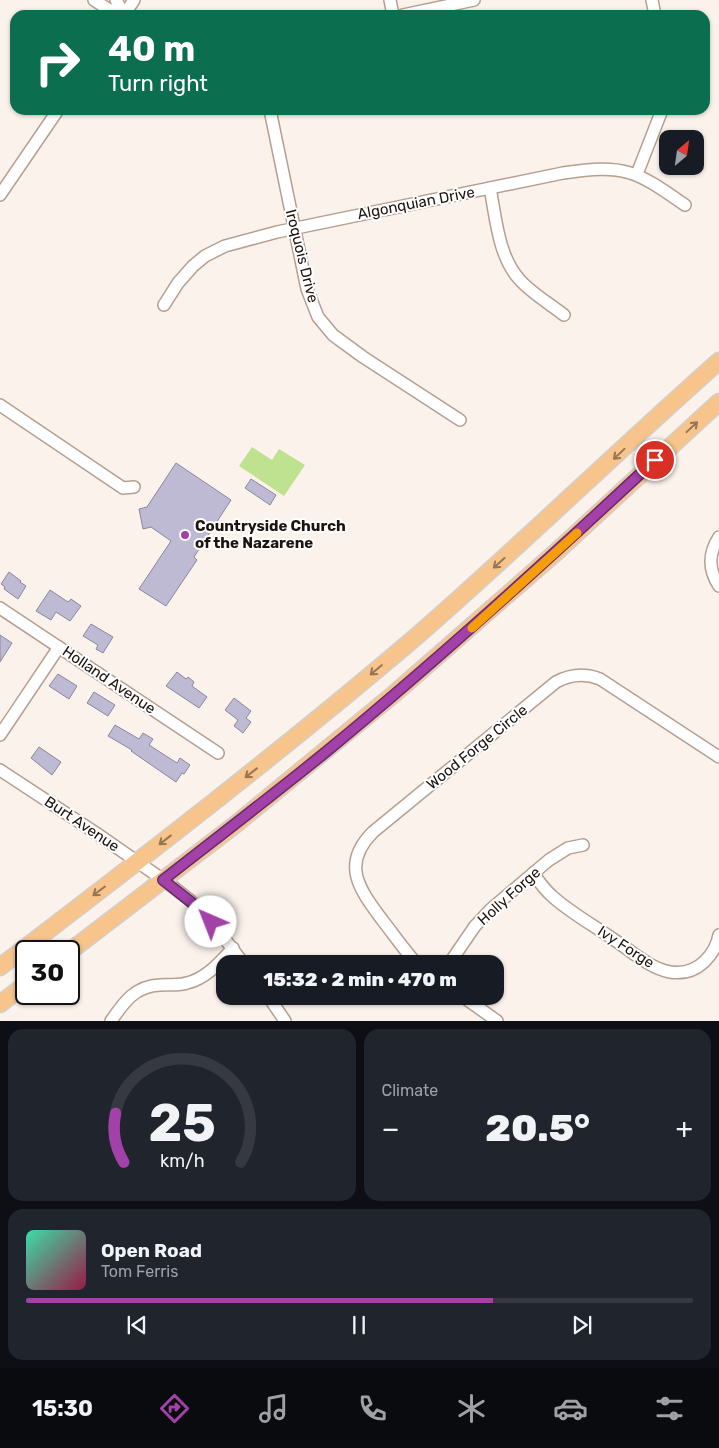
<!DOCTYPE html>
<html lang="en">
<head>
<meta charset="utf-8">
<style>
	body { margin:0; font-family:Rubik,sans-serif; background:#20242c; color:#f1f3f6; height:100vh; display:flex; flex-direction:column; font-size:19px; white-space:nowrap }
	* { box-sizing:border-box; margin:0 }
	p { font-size:16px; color:#9ea1a6 }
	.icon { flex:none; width:28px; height:28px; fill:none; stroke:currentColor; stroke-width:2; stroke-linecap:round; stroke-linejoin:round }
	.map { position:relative; height:1021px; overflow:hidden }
	.sheet { display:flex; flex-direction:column; gap:8px; padding:8px; background:#0d0f14; flex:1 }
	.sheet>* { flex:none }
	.guide { position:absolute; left:10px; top:10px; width:700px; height:105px; border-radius:15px; box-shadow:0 1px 4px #0004; background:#0b6e4f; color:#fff; overflow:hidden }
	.needle { width:32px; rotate:29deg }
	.controls { position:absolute; left:659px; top:130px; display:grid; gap:10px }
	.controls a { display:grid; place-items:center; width:45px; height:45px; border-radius:10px; background:#171b24; box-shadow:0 1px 4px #0004; font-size:25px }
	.speed { position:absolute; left:15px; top:940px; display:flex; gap:10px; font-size:25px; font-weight:700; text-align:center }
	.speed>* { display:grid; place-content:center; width:65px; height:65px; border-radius:50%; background:#171b24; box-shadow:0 1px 4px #0004; line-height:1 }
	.speed .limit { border:2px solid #111; border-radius:8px; background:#fff; color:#111 }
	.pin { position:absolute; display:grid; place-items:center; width:42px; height:42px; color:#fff; margin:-21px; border:2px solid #fff; border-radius:50%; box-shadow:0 1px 5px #0007 }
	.me { position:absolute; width:55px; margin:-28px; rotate:316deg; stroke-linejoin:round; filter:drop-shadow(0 0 4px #0008) }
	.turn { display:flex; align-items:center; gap:18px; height:105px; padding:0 15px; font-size:22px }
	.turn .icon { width:65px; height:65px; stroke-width:2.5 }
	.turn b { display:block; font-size:35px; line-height:42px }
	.big { font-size:38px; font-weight:800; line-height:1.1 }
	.sheet .tile { flex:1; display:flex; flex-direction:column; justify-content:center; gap:8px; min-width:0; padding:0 18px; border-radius:15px; background:#20242c }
	.sheet .dial { align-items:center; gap:0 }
	.dial svg { height:130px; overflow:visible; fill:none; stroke:#363941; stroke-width:7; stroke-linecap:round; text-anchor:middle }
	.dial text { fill:#f1f3f6; stroke:none }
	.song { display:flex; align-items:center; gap:15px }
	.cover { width:60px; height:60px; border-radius:8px; background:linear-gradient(135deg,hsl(160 70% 55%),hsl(340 70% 35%)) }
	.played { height:5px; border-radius:2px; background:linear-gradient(90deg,#a241a8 70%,#363941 70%) }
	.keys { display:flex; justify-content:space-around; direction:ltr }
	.heat { display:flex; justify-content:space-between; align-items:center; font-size:28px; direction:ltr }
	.sheet .tiles { flex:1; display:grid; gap:8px; grid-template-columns:1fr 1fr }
	.tile:last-child { grid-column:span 2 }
	.trip { position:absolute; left:216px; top:955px; width:288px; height:50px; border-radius:15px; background:#171b24; box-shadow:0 1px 4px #0004; font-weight:800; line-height:50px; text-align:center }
	.tabs { display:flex; height:80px; justify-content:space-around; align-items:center; background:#090b0e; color:#9ea1a6 }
	.tabs .icon { width:35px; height:35px }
	.tabs .selected { color:#a241a8 }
	.tabs b { font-size:22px; color:#f1f3f6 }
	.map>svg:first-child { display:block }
</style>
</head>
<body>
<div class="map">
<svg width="719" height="1021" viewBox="0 0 719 1021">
	<rect width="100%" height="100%" fill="#fcf2ec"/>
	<polygon fill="#bee290" points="252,447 272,460 279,449 305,465 284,496 239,466"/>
	<g fill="#bfbad3" stroke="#8b869e">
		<polygon points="176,463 231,500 194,557 197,560 166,606 139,589 171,541 151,527 143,529 139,509 147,507"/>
		<polygon points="251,479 276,495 270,505 245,488"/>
		<polygon points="9,572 21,581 20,582 26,586 18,599 4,589 5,587 1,584"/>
		<polygon points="50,590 68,602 71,599 81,606 70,621 56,612 51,620 36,611"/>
		<polygon points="91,624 113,637 103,653 96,649 98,645 83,636"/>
		<polygon points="0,635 12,643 0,662"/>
		<polygon points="177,672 186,679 188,677 194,682 192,686 207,697 199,708 166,686"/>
		<polygon points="58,674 77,686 69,699 49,686"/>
		<polygon points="94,692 115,705 108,716 87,703"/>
		<polygon points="234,698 251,711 246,718 251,722 243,733 234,726 238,720 225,710"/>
		<polygon points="115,725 139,739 143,733 153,739 149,745 177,763 180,758 190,765 184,774 182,773 176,782 131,751 132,750 108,736"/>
		<polygon points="39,747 61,762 52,775 31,758"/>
	</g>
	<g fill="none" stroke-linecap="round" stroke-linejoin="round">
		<g stroke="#b69f8f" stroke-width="14">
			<g id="minor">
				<polyline points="94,0 108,9 125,15"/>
				<polyline points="116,0 124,14"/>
				<polyline points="390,0 393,15"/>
				<polyline points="652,0 655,15"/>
				<polyline points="124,15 134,0"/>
				<polyline points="403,15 474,0"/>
				<polyline points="270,110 307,289 318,317 333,335 363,357 460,420"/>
				<polyline points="637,174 662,110"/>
				<path d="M 490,188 C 496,218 498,255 519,279 C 531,293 549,303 564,315"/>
				<polyline points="0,195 58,110"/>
				<path d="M 164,305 L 178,283 L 193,266 L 205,256 L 225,246 L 277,232 L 563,173 C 625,164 635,170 685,205"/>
				<polyline points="0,405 123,488 134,487"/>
				<path d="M 719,537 C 708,554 708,569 719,586"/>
				<polyline points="0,608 218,753"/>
				<polyline points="0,735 59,647"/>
				<polyline points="0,770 96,833 172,886 191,901 211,921 244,964"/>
				<path d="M 533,873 C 539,882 545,890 553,897 C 571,913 593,925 613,939 C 630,950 649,968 670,972 C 683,974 695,971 705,961 C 713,953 717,946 719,935"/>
				<path d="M 417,964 C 405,951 394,935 383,921 C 360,890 340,865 373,832 L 556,682 C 571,674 585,673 600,679 L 719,757"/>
				<polyline points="449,964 475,926 491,909 549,860 568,848 583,845"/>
				<polyline points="268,996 285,1021"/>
				<polyline points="462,996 497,1021"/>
				<path d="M 111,1021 C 124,1002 135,986 160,985 C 169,984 178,986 187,983 C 207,978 220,962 233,948"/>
			</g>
		</g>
		<g stroke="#d2d0cf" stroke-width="19">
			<g id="highway">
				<polyline points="69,952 236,824 394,694 554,554 719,402"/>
				<path d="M 0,967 C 139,861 278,754 411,641 C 516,550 615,453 719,361"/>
				<polyline points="0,1004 26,984"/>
			</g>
		</g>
		<use href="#minor" stroke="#fff" stroke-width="11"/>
		<use href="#highway" stroke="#f7c48c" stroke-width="16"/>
	</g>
	<defs><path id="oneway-shaft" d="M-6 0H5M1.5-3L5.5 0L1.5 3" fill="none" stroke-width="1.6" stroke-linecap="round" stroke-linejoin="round" transform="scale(1.25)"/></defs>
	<g stroke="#957554">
		<use href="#oneway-shaft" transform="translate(692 427) rotate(-43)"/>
		<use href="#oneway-shaft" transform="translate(619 454) rotate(137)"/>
		<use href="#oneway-shaft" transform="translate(499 563) rotate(138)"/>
		<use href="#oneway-shaft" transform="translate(376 670) rotate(140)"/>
		<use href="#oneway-shaft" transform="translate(251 773) rotate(142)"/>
		<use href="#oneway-shaft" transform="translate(165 840) rotate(142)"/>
		<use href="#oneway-shaft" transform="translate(99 891) rotate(143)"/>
	</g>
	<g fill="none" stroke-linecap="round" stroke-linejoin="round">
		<g stroke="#692a6d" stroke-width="12">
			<path id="route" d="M 211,922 L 191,902 L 163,880 C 218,837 273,795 327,751 C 440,658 548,560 655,460"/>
		</g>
		<use href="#route" stroke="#a241a8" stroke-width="9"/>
		<polyline stroke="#f59e0b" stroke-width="9" points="472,628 577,533"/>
	</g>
	<circle fill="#a241a8" stroke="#fff" stroke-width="2" cx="185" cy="535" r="5"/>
	<g text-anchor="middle" stroke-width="4" stroke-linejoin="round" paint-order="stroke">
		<g font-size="15" fill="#1d140f" stroke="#fff">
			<text transform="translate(416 203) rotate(-11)" y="5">Algonquian Drive</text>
			<text transform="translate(302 256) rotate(76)" y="5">Iroquois Drive</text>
			<text transform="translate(109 680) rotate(34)" y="5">Holland Avenue</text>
			<text transform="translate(477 747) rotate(-39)" y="5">Wood Forge Circle</text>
			<text transform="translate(82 824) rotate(34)" y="5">Burt Avenue</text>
			<text transform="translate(509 896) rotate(-42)" y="5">Holly Forge</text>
			<text transform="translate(626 947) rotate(33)" y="5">Ivy Forge</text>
		</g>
		<g font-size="15" font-weight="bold" fill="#1d140f" stroke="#fff" text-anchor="start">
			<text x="195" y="531">Countryside Church<tspan x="195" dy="17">of the Nazarene</tspan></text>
		</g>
	</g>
</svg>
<div class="controls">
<a><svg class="needle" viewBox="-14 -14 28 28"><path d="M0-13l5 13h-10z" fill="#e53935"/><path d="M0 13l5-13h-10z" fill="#9ea1a6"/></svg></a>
</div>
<div class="speed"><div class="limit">30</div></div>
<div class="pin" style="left:655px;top:460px;background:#d93025"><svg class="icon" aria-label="arrive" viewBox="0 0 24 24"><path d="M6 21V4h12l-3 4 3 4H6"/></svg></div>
<svg class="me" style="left:211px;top:922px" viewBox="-20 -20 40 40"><circle r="19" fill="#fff"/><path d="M0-13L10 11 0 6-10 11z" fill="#a241a8"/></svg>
<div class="trip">15:32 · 2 min · 470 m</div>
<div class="guide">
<div class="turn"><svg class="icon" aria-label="right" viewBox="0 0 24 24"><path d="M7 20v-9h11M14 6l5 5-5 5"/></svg><div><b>40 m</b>Turn right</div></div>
</div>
</div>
<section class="sheet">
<div class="tiles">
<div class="tile dial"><svg viewBox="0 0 100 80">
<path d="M14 69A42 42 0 1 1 86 69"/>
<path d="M14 69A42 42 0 0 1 9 39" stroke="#a241a8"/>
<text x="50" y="56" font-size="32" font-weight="700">25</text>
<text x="50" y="72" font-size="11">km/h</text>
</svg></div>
<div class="tile"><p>Climate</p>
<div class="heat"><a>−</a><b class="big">20.5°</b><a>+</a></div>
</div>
<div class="tile">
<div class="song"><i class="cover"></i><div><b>Open Road</b><p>Tom Ferris</p></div></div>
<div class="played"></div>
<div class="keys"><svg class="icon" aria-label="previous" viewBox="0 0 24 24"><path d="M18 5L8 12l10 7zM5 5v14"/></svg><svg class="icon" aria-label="pause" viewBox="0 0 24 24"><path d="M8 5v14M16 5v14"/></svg><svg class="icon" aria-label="next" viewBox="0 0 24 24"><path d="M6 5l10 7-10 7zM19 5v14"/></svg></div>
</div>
</div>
</section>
<nav class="tabs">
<b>15:30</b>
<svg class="icon selected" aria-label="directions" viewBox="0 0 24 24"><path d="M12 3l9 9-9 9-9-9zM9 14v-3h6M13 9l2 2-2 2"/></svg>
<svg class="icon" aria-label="music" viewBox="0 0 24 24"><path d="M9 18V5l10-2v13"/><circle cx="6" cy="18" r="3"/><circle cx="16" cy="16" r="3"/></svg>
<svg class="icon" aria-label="phone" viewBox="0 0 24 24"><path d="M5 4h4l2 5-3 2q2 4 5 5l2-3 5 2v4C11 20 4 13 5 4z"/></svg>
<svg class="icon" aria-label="climate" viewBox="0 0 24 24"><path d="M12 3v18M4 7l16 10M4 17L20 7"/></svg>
<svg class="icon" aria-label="car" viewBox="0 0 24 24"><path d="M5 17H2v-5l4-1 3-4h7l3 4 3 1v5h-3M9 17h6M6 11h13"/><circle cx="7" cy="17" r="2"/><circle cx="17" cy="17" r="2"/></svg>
<svg class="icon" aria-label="filters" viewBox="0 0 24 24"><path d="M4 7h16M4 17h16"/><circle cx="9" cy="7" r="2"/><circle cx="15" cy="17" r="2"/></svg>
</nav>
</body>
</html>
